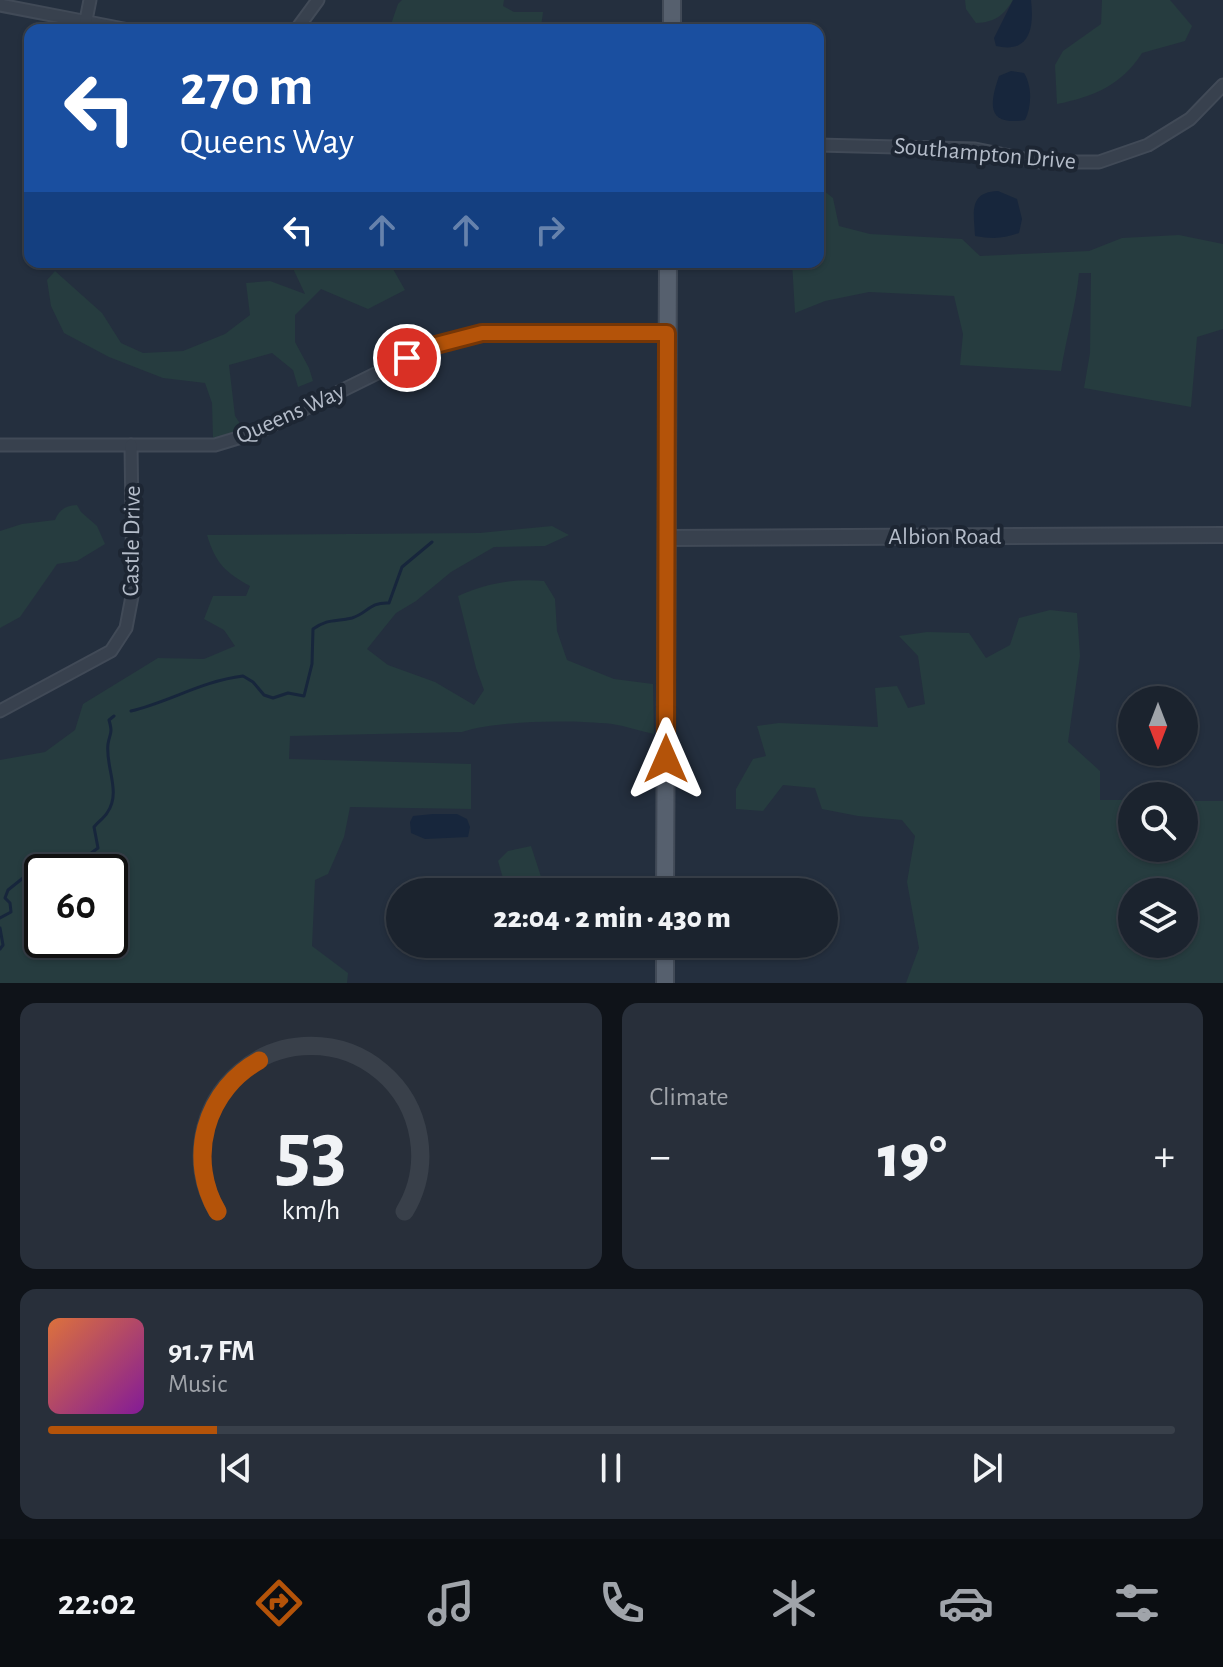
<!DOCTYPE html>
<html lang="en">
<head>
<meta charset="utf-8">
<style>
	body { margin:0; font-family:"Alegreya Sans",sans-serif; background:#282f3a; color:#f1f3f6; height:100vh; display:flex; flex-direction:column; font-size:30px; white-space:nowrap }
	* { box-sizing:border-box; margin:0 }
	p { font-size:26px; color:#a0a4aa }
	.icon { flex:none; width:44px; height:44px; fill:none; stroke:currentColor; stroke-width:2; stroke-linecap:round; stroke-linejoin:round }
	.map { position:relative; height:983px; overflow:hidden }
	.drawer { display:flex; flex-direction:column; gap:20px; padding:20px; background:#0f1319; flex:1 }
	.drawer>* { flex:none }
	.banner { position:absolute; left:24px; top:24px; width:800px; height:244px; border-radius:16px; box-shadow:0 2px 6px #0004,0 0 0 2px #39404a; background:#1a4fa0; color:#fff; overflow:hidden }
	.needle { width:52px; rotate:180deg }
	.tools { position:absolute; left:1118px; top:686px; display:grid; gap:16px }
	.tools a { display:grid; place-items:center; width:80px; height:80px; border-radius:50%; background:#1b232e; box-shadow:0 2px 6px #0004,0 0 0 2px #39404a; font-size:40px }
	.speed { position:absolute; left:24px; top:854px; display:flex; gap:16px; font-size:40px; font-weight:700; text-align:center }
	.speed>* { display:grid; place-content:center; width:104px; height:104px; border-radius:50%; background:#1b232e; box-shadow:0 2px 6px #0004,0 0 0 2px #39404a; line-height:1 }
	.speed .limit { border:4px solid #111; border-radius:12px; background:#fff; color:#111 }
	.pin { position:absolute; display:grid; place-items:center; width:68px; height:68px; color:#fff; margin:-34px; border:4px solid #fff; border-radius:50%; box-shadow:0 2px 8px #0007 }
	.me { position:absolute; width:88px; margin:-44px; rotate:0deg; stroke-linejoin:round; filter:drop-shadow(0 0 6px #0008) }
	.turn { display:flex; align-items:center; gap:28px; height:168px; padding:0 24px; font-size:36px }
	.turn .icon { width:104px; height:104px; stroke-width:2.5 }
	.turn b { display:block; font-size:56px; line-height:68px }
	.lanes { display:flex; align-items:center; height:76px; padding:0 24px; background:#0003; justify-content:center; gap:40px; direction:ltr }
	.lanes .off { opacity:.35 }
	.big { font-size:60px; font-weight:800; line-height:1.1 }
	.drawer .card { flex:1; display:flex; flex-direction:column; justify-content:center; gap:12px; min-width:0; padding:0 28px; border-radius:16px; background:#282f3a }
	.drawer .dial { align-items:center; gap:0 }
	.dial svg { height:208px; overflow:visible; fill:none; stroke:#39404a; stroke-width:7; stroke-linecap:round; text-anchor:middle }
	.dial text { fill:#f1f3f6; stroke:none }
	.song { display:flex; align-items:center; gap:24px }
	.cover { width:96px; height:96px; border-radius:12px; background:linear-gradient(135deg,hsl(20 70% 55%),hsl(290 70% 35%)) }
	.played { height:8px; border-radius:4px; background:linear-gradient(90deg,#b45309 15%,#39404a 15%) }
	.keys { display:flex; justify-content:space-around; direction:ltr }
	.heat { display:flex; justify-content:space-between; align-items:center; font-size:44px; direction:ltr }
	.drawer .tiles { flex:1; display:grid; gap:20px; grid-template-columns:1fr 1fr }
	.card:last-child { grid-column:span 2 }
	.trip { position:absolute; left:386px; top:878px; width:452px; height:80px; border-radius:40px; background:#1b232e; box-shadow:0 2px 6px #0004,0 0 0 2px #39404a; font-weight:800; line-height:80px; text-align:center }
	.menu { display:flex; height:128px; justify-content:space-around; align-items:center; background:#0b0e12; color:#a0a4aa }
	.menu .icon { width:56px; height:56px }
	.menu .active { color:#b45309 }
	.menu b { font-size:36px; color:#f1f3f6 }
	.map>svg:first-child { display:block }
</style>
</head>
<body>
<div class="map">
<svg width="1223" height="983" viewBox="0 0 1223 983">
	<rect width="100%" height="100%" fill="#242f3e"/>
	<g fill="#263c3f" fill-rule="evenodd">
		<polygon points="402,0 504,0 503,6 514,12 543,12 541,27 537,30 389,30 398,4"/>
		<path d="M 965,0 L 1013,0 C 1003,16 995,22 976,23 L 966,9 Z"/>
		<path d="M 1102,0 L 1170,0 L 1192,26 L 1185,41 L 1142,53 C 1122,85 1093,97 1057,104 L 1055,65 L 1063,51 L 1101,24 Z"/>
		<path d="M 818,186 L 833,198 L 839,226 L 870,234 L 962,239 L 980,256 L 1089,251 L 1122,238 L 1179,235 L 1223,244 L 1223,329 L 1197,337 L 1191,407 L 1084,388 L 1090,353 L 1091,273 L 1079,273 C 1076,306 1066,338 1061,371 L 960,365 L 963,334 L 954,296 L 869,292 L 825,301 L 795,313 L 792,262 L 818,262 Z"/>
		<polygon points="290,262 389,262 405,290 368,309 321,289 295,315 295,342 309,368 313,381 298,387 293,370 272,353 229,365 235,416 245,431 213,438 212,403 205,383 163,378 109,357 64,333 51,306 47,280 55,271 102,313 121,343 143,353 183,351 225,334 250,315 246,283 270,281 305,294"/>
		<path d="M 77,505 L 81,512 L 97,526 L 105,544 L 77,561 L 57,564 L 20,617 L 0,628 L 0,531 L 22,524 L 55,520 C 60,509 65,506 77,505 Z"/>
		<path d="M 552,526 L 569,535 L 545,546 L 494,547 L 451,572 L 416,601 L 396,613 L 367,649 L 388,665 L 435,682 L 474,705 L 484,690 L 476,668 L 458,596 C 486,584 513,578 544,581 L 555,599 L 557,631 L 567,660 L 614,679 L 653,684 L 654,734 C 640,731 626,726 612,724 C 570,720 501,720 462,732 L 290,736 L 289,759 L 471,764 L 471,809 L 350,807 L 344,837 L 328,874 L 315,880 L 312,946 L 348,973 L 347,983 L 0,983 L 0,760 L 45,752 L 75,730 L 83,704 L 158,658 L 204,659 L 235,646 L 224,630 L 204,619 L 213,596 L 246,596 L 250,586 C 225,572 216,564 207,535 L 480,533 ZM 42,872 L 110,872 L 110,940 L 42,940 Z"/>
		<path d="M 1050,610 L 1077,613 L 1080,656 L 1068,742 L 1100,771 L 1100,800 L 1132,800 L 1132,848 L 1184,848 L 1184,801 L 1223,801 L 1223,983 L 906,983 L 919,948 L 907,882 L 915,836 L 902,820 L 858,816 L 822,809 L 815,788 L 783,785 L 763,811 L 736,809 L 736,789 L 753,759 L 766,756 L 757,726 L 779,723 L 878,727 L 875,688 L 897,686 L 908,708 L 925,704 L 918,656 L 899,636 L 927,632 L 969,633 L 986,658 L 1010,645 L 1019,618 ZM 1132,892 L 1184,892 L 1184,944 L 1132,944 Z"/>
		<polygon points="531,846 546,892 507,892 498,861 508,851"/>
		<path d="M 511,944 L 553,944 L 554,957 C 537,965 526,957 511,949 Z"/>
	</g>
	<g fill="#17263c">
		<path d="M 1013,0 L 1031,0 C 1034,26 1031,54 996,46 L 994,38 Z"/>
		<path d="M 1011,71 L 1024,73 C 1032,86 1032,106 1025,120 C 987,126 989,105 999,76 Z"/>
		<path d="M 998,191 L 1017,199 L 1022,219 L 1019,233 C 1003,239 992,239 975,236 C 974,213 968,192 998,191 Z"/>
		<polygon points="433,814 457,814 467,819 470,827 468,837 425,839 411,833 410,822 413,816"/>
	</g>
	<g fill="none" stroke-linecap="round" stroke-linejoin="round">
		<g stroke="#17263c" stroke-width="3">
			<path d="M 131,711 C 169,702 202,681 243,676 L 253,682 L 264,695 L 273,698 L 288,693 L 304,696 L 312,664 L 313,629 C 329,618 335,622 352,618 C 368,613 369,602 389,603 L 402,567 L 432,542"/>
			<path d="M 86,872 L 79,862 L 98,848 L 94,827 C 98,822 104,818 107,813 C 122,792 105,767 108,744 C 110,732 113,734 109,720 L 114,716"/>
			<polyline points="0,918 11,912 10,903 5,898 8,890 23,878 42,881"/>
			<polyline points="0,928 3,945 0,949"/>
		</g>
		<g stroke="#414a57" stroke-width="15">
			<g id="minor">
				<polyline points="0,5 129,30"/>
				<polyline points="84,30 90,0"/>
				<polyline points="296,30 318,0"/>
				<polyline points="818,145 975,149 1039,162 1099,162 1148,145 1190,119 1223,85"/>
				<polyline points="0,445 215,445 258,432 432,346 482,333 667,333"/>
				<polyline points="0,711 111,651 126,628 133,591 131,445"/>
			</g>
		</g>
		<g stroke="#414a57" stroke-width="18">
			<polyline id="tertiary" points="667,538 1223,535"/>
		</g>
		<g stroke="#414a57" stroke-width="20">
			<g id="primary">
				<polyline points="672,30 672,0"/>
				<polyline points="665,892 668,262"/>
				<polyline points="665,983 665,944"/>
			</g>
		</g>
		<use href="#minor" stroke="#38414e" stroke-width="11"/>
		<use href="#tertiary" stroke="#38414e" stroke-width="14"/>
		<use href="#primary" stroke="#56606e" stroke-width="16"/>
	</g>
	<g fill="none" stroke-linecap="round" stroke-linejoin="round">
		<g stroke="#753606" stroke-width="20">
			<polyline id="route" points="407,358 432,346 482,333 667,333 666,759"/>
		</g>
		<use href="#route" stroke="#b45309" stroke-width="14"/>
	</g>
	<g text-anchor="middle" stroke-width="8" stroke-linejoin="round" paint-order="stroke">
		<g font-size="24" fill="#b4bcc9" stroke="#1d2633">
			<text transform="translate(985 153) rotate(5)" y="8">Southampton Drive</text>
			<text transform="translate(290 413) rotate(-24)" y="8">Queens Way</text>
			<text x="945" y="544">Albion Road</text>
			<text transform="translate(131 541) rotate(-89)" y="8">Castle Drive</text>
		</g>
	</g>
</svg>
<div class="tools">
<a><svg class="needle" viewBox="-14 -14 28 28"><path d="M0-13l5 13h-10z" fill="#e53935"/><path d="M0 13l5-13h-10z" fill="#a0a4aa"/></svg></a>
<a><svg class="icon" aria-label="search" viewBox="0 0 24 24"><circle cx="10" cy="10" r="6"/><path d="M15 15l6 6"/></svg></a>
<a><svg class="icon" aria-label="layers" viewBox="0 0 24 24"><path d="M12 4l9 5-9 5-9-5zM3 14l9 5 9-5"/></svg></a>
</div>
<div class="speed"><div class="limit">60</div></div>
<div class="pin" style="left:407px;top:358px;background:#d93025"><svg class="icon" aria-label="arrive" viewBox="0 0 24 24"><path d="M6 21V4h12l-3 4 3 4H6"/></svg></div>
<svg class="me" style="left:666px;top:759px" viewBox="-20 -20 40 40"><path d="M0-17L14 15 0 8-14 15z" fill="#b45309" stroke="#fff" stroke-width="4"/></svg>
<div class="trip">22:04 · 2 min · 430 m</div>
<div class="banner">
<div class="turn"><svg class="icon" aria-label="left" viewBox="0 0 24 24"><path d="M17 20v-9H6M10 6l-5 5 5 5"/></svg><div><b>270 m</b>Queens Way</div></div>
<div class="lanes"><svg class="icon" aria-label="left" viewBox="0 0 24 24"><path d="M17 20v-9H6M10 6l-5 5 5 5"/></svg><svg class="icon off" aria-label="ahead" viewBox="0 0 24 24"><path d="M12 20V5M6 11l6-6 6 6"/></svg><svg class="icon off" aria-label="ahead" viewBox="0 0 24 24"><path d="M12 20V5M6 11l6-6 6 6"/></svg><svg class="icon off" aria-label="right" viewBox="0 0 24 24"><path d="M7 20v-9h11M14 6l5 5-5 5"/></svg></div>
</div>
</div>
<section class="drawer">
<div class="tiles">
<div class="card dial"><svg viewBox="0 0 100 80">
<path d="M14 69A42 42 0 1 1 86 69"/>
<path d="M14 69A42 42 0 0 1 30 11" stroke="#b45309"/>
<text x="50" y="56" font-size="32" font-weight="700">53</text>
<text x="50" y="72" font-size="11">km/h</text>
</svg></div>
<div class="card"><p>Climate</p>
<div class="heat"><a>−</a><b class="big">19°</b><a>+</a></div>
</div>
<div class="card">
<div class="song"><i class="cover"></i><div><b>91.7 FM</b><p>Music</p></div></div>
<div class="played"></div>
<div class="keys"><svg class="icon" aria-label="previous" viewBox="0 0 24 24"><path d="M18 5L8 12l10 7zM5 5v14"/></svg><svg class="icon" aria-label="pause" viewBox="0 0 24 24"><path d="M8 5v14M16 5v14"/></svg><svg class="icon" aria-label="next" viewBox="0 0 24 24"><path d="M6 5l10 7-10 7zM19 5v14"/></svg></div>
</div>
</div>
</section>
<nav class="menu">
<b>22:02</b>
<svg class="icon active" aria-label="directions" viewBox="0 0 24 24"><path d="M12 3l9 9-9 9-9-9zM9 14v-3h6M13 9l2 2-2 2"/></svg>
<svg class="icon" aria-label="music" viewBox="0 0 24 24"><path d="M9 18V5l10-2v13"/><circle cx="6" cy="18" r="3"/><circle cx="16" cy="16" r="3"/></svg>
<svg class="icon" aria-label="phone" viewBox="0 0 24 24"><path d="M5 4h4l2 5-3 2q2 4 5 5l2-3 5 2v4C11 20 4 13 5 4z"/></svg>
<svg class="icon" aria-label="climate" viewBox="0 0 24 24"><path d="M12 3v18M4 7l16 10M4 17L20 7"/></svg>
<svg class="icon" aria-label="car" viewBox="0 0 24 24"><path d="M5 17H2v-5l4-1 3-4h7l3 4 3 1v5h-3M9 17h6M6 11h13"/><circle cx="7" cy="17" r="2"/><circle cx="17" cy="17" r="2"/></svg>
<svg class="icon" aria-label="filters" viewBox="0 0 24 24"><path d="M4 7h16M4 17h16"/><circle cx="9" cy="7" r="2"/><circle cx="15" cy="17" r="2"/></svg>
</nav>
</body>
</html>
